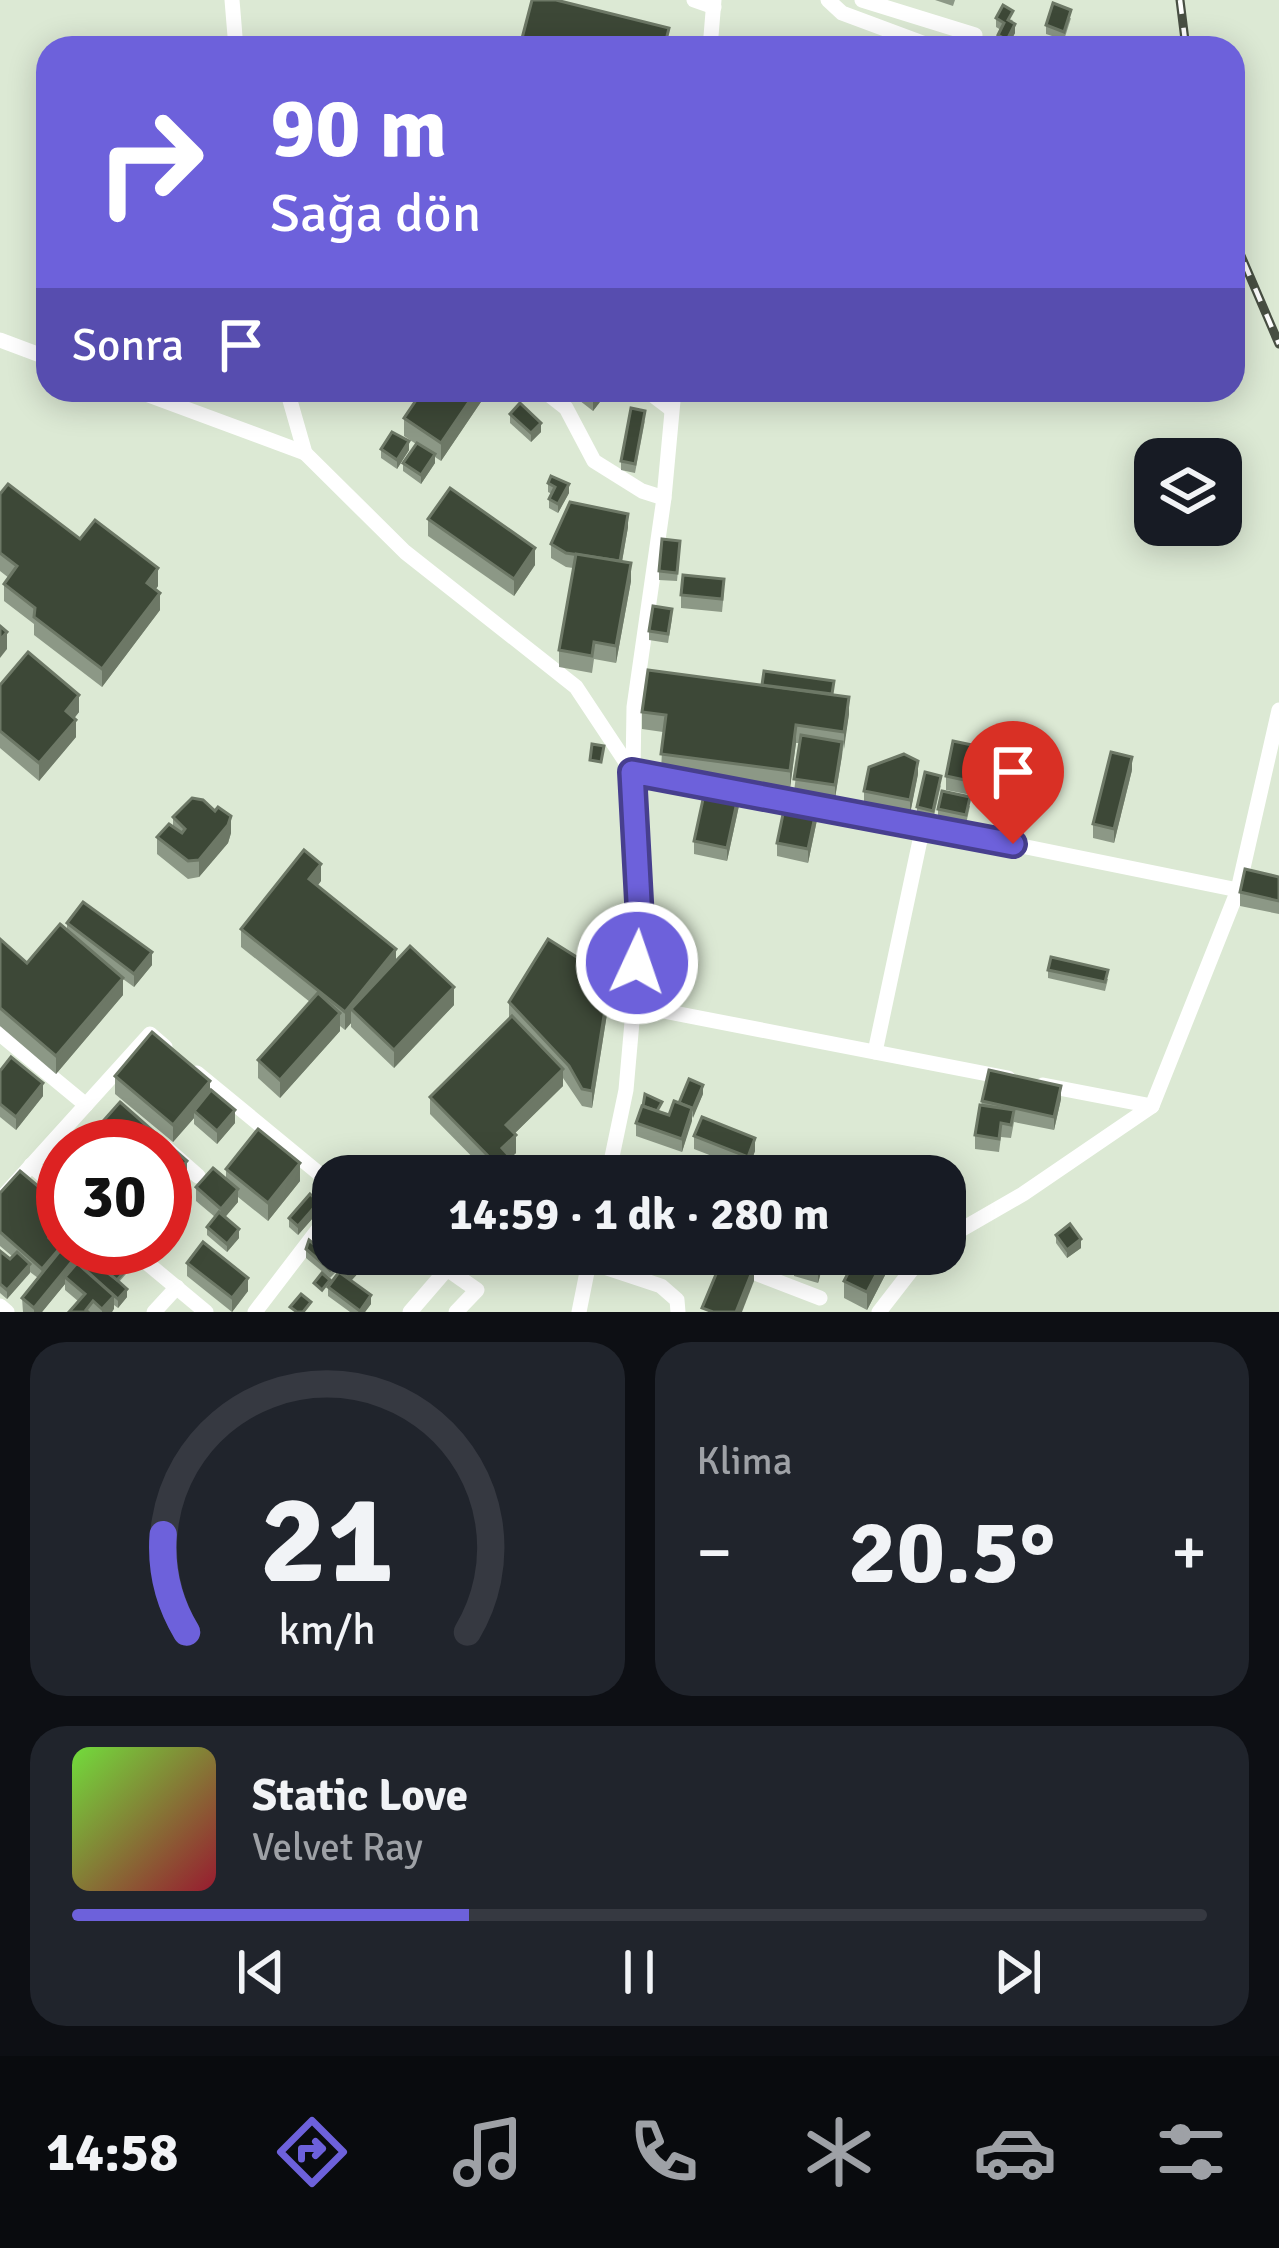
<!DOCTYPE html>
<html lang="tr">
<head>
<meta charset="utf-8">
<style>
	body { margin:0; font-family:Signika,sans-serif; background:#20242c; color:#f1f3f6; height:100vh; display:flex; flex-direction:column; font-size:45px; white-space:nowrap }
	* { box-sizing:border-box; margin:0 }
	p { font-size:39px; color:#9ea1a6 }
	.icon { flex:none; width:66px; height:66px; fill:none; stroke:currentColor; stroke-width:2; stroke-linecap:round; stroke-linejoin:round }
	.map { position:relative; height:1312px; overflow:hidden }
	.drawer { display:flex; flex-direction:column; gap:30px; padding:30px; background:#0d0f14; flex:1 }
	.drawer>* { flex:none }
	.top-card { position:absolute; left:36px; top:36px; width:1209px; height:366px; border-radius:36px; box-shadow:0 6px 30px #0003; background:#6d61db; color:#fff; overflow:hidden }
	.buttons { position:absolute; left:1134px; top:438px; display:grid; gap:24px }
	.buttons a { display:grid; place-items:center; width:108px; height:108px; border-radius:24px; background:#171b24; box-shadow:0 6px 30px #0003; font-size:60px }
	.speed { position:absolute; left:36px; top:1119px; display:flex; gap:24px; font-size:60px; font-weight:700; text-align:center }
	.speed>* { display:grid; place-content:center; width:156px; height:156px; border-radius:50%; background:#171b24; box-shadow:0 6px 30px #0003; line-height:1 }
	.speed .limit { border:18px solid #d22; background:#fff; color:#111 }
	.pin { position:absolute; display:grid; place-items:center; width:102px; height:102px; color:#fff; margin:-123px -51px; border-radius:50% 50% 50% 0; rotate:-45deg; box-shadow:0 0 12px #0007 }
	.pin .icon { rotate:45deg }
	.me { position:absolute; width:132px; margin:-66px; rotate:3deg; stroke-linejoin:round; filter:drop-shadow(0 0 9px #0008) }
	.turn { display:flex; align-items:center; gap:42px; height:252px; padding:0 36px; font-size:54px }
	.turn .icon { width:156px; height:156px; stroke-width:2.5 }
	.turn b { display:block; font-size:84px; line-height:102px }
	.then { display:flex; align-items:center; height:114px; padding:0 36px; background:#0003; gap:24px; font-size:45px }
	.big { font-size:90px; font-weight:700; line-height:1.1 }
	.drawer .tile { flex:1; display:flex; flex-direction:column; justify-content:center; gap:18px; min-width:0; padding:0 42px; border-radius:36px; background:#20242c }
	.drawer .dial { align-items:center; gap:0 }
	.dial svg { height:312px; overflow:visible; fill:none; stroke:#363941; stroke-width:7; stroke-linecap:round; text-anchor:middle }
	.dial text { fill:#f1f3f6; stroke:none }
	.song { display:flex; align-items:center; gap:36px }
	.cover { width:144px; height:144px; border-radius:18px; background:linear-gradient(135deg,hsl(100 70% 55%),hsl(350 70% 35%)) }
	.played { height:12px; border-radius:6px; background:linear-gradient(90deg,#6d61db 35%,#363941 35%) }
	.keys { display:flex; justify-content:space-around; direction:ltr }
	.heat { display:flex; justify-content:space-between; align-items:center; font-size:66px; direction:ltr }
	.drawer .tiles { flex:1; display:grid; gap:30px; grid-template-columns:1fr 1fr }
	.tile:last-child { grid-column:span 2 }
	.trip { position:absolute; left:312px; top:1155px; width:654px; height:120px; border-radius:36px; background:#171b24; box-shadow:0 6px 30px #0003; font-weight:700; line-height:120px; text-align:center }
	.menu { display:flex; height:192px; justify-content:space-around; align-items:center; background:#090b0e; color:#9ea1a6 }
	.menu .icon { width:84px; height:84px }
	.menu .on { color:#6d61db }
	.menu b { font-size:54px; color:#f1f3f6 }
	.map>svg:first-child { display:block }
</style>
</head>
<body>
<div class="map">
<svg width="1279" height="1312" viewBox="0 0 1279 1312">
	<rect width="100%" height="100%" fill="#dce9d4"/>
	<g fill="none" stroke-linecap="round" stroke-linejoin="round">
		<g stroke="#fff" stroke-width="15">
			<polyline points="232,0 236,48"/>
			<polyline points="694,0 714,7"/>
			<polyline points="828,0 842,13 936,48"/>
			<polyline points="862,0 975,35"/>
			<polyline points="710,48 714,0"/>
			<polyline points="0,340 48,358"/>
			<polyline points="135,390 305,453"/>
			<polyline points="287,390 305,453 405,552 576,687 633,773 923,826 1238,890"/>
			<polyline points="543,390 566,408 594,461 642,491 664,498"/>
			<polyline points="646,390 671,409"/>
			<polyline points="633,1005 1008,1078"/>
			<polyline points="0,1034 86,1105"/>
			<polyline points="875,1052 923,826"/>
			<polyline points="197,1073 333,1185"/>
			<polyline points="1043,1085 1152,1106"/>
			<polyline points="165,1147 198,1176"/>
			<polyline points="31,1165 63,1193"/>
			<polyline points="608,1176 626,1090 641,920 633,773 634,707 664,498 674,390"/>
			<polyline points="0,1200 150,1034 165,1047"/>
			<polyline points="945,1239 1023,1194 1152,1106 1238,890 1279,710"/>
			<polyline points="129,1248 206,1312"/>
			<polyline points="706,1254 820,1298"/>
			<polyline points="589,1262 661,1286 677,1300 678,1312"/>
			<polyline points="0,1306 7,1312"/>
			<polyline points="154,1312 177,1287"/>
			<polyline points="255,1312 333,1210"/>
			<polyline points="410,1312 447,1269 477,1290 456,1312"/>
			<polyline points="579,1312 590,1257"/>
			<polyline points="879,1312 924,1254"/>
		</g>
		<g stroke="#484f43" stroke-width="9">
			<g id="rail">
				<polyline points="1180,0 1186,48"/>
				<polyline points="1233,237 1279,344"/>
			</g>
		</g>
		<use href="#rail" stroke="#fff" stroke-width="4.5" stroke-dasharray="14" stroke-linecap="butt"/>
	</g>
	<g fill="#8c9886">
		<polygon points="935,0 955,0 953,6"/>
		<polygon points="996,18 1013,20 1011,22 1015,33 1007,48 998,44 998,35 1001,30 996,27"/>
		<polygon points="1071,18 1064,40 1046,34 1046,25"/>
		<polygon points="423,390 489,390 441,461 435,457 435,463 421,484 403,471 403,463 416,444 404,436 404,418"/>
		<polygon points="566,390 606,390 606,394 593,411"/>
		<polygon points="510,414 541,432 531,442 510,423"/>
		<polygon points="645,420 635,473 621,470 621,461"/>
		<polygon points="381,449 409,450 397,469 381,458"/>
		<polygon points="548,483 569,493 558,513 549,508 549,499 552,494 548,492"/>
		<polygon points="0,494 158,586 156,589 160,610 102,687 34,635 34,624 4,601 4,584 9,578 0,571"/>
		<polygon points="428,519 535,565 514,596 428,536"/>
		<polygon points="628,527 622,562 631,581 616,663 594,659 592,673 559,667 559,650 573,568 566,567 551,558 551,544"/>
		<polygon points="680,550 677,581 659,580 659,571"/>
		<polygon points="724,592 722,612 681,608 681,595"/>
		<polygon points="672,618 668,643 649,640 649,631"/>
		<polygon points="0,685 79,712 74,718 76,737 39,781 0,748"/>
		<polygon points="834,695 849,714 835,798 794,792 800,743 796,743 790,788 661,771 663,732 642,729 642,712"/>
		<polygon points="1005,765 996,808 981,805 981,797 946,790 946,776"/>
		<polygon points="1132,770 1114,843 1093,838 1093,824"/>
		<polygon points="918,774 910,814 864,805 864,791"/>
		<polygon points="941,785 933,820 917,816 917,807"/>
		<polygon points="740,801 727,861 694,854 694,841"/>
		<polygon points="970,806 966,824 938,818 938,809"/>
		<polygon points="818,815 808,863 777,856 777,843"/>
		<polygon points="173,817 231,833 228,843 199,877 188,879 157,854 157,837 173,827"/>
		<polygon points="1279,877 1279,914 1240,906 1240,892"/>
		<polygon points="321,881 317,886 396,961 454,1005 394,1068 351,1027 351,1023 345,1030 340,1026 340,1031 280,1098 258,1078 258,1060 310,1002 241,947 241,929"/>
		<polygon points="67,923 152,965 134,987 123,979 123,995 56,1074 0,1026 0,939 27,963 67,930"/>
		<polygon points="1048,970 1108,979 1105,991 1048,978"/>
		<polygon points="610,995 592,1108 582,1106 563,1078 563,1086 514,1134 516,1153 511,1157 512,1176 491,1176 430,1114 430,1097 509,1020 509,1002"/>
		<polygon points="3,1067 43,1096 16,1130 0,1117 0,1071"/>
		<polygon points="115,1076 210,1092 235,1123 217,1144 194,1124 194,1118 173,1142 115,1094"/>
		<polygon points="703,1094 692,1118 682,1152 636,1136 636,1123 661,1112 669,1115 679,1103"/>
		<polygon points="1061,1099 1054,1130 1014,1122 1011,1138 1001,1137 999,1152 975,1149 975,1135 982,1101"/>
		<polygon points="694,1136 755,1151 748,1170 694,1149"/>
		<polygon points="226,1169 300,1181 268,1221 238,1197 238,1202 225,1217 239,1238 227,1252 207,1235 207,1227 215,1217 196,1201 196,1187 226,1178"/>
		<polygon points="0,1193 63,1207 63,1243 61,1238 56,1244 60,1251 91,1248 91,1252 80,1265 126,1274 119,1282 127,1297 118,1308 114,1305 112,1312 69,1312 78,1301 65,1290 65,1284 42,1312 23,1312 22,1298 38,1278 30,1272 7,1299 0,1293 0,1251 10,1259 13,1257 0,1246"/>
		<polygon points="319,1211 298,1235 289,1227 289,1218"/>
		<polygon points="1056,1235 1081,1248 1067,1258 1056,1243"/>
		<polygon points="306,1249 336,1272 330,1278 306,1258"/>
		<polygon points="381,1254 367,1275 361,1270 351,1281 371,1304 365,1312 350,1312 328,1296 328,1287 337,1275 337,1265"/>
		<polygon points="392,1254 412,1254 403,1264"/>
		<polygon points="796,1254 826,1254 818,1283 794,1276 794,1263"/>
		<polygon points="858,1254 896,1254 867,1310 844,1298 844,1281"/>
		<polygon points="187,1263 248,1291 232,1312 187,1276"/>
	</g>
	<g fill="#6d7866">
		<polygon points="1015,24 1015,33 1007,48 1007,40"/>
		<polygon points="477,390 489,390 441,461 441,443"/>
		<polygon points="599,390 606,390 606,394 593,411 593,397"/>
		<polygon points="541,423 541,432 531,442 531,433"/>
		<polygon points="409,441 409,450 397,469 397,460"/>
		<polygon points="435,454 435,463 421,484 421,475"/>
		<polygon points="569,484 569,493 558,513 558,504"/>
		<polygon points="628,514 628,527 619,578 619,565"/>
		<polygon points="535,548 535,565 514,596 514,579"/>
		<polygon points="631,563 631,581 616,663 616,646"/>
		<polygon points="158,568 158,586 147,600 147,583"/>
		<polygon points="160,593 160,610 102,687 102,669"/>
		<polygon points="7,632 7,649 0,658 0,640"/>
		<polygon points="79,695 79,712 66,729 66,711"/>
		<polygon points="849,697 849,714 844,749 844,732"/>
		<polygon points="76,720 76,737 39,781 39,763"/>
		<polygon points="796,725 796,743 790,788 790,771"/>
		<polygon points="842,742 842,755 835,798 835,785"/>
		<polygon points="1005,752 1005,765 996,808 996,794"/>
		<polygon points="1132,757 1132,770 1114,843 1114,829"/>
		<polygon points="918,761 918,774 910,814 910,800"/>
		<polygon points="740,788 740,801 727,861 727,848"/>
		<polygon points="818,802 818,815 808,863 808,849"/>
		<polygon points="231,816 231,833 228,843 199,877 199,860"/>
		<polygon points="321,864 321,881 309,897 309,879"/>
		<polygon points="396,949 396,967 351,1009 351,1023 345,1030 345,1012"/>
		<polygon points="152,952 152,965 134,987 134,974"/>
		<polygon points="123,978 123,995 56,1074 56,1056"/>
		<polygon points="610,978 610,995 592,1108 592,1091"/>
		<polygon points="454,987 454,1005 394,1068 394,1050"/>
		<polygon points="340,1013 340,1031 280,1098 280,1080"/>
		<polygon points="563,1069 563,1086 506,1142 506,1125"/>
		<polygon points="210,1081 210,1098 194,1111 194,1118 173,1142 173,1125"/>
		<polygon points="43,1083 43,1096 16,1130 16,1117"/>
		<polygon points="703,1085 703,1094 693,1118 693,1109"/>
		<polygon points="1061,1086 1061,1099 1054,1130 1054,1117"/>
		<polygon points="692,1108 692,1121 682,1152 682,1139"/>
		<polygon points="235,1110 235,1123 217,1144 217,1131"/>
		<polygon points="516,1135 516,1153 502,1166 502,1148"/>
		<polygon points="755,1138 755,1151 748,1170 748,1157"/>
		<polygon points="512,1159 512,1176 502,1176 502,1170"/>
		<polygon points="187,1161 187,1179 165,1204 165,1187"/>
		<polygon points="300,1163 300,1181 268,1221 268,1203"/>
		<polygon points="238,1189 238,1202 221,1222 221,1209"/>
		<polygon points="319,1202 319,1211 298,1235 298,1226"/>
		<polygon points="63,1222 63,1236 49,1252 49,1238"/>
		<polygon points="239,1229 239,1238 227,1252 227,1244"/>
		<polygon points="1081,1239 1081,1248 1067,1258 1067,1250"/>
		<polygon points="83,1248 91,1248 91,1252 69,1280 65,1277 65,1284 42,1312 34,1312 34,1308"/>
		<polygon points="375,1254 381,1254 367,1275 367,1266"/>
		<polygon points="823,1254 826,1254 818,1283 818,1270"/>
		<polygon points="887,1254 896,1254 867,1310 867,1292"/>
		<polygon points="361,1261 361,1270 348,1284 348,1275"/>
		<polygon points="30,1264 30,1273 7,1299 7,1290"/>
		<polygon points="754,1267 754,1281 742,1312 736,1312"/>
		<polygon points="248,1278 248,1291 232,1312 232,1298"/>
		<polygon points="127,1289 127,1297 118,1308 118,1299"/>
		<polygon points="371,1295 371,1304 365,1312 360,1312"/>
		<polygon points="114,1296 114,1309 112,1312 102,1312 102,1309"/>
	</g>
	<g fill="#3d4837" stroke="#6d7866" stroke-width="3">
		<polygon points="532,0 556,0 669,28 664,48 527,48 520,46"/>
		<polygon points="1053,3 1071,10 1064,32 1046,25"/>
		<polygon points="1003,5 1013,11 1008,20 1015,24 1007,40 998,35 1004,23 996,18"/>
		<polygon points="1048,42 1066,48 1047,48"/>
		<polygon points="423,390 477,390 441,443 404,418"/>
		<polygon points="584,390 599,390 593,397"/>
		<polygon points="520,403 541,423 531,433 510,414"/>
		<polygon points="631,408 645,411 635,464 621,461"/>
		<polygon points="392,432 409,441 397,460 381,449"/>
		<polygon points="417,443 435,454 421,475 403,463"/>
		<polygon points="551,476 569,484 558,504 549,499 555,487 548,483"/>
		<polygon points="8,484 80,539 95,520 158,568 147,583 160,593 102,669 34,617 35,608 4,584 17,566 0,553 0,494"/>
		<polygon points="450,488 535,548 514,579 428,519"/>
		<polygon points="570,502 628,514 620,561 566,553 551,544"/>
		<polygon points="662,539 680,541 677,573 659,571"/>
		<polygon points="576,554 631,563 616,646 594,642 592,656 559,650"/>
		<polygon points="683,575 724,579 722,599 681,595"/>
		<polygon points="653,606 672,609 668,634 649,631"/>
		<polygon points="0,626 7,632 0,640"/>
		<polygon points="28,652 79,695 66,711 76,720 39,763 0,731 0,685"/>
		<polygon points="648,670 849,697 844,732 796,725 790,771 661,754 666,715 642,712"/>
		<polygon points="764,671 834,681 832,694 762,685"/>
		<polygon points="801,735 842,742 835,785 794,779"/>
		<polygon points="953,741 1005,752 996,794 981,791 983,784 946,776"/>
		<polygon points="592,744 604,746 601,762 590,760"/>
		<polygon points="1111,752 1132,757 1114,829 1093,824"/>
		<polygon points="904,754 918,761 910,800 864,791 869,767"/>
		<polygon points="925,772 941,776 933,811 917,807"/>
		<polygon points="707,781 740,788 727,848 694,841"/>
		<polygon points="942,791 970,797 966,815 938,809"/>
		<polygon points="787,795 818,802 808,849 777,843"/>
		<polygon points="192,798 203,800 215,811 218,807 231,816 228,825 199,860 188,861 157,837 169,824 182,833 185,829 173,817"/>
		<polygon points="304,850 321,864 309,879 396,949 345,1012 241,929"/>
		<polygon points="1245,869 1279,877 1279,901 1240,892"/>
		<polygon points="83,902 152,952 134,974 67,923"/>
		<polygon points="60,924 123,978 56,1056 0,1008 0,939 27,963"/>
		<polygon points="548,939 610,978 592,1091 582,1089 569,1066 509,1002"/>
		<polygon points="410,946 454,987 394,1050 351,1009"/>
		<polygon points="1051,957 1108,970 1105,982 1048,970"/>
		<polygon points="318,993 340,1013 280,1080 258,1060"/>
		<polygon points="512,1016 563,1069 506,1125 516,1135 502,1148 512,1159 502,1170 430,1097"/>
		<polygon points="152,1032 210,1081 173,1125 115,1076"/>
		<polygon points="11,1057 43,1083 16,1117 0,1104 0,1071"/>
		<polygon points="989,1070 1061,1086 1054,1117 982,1101"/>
		<polygon points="689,1079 703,1085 693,1109 679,1103"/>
		<polygon points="211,1090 235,1110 217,1131 194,1111"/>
		<polygon points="645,1094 662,1102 657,1111 643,1106"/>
		<polygon points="674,1101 692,1108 682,1139 636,1123 642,1106 669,1115"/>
		<polygon points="120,1102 187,1161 165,1187 165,1146 81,1146"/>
		<polygon points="980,1105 1014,1110 1011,1125 1001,1123 999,1139 975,1135"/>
		<polygon points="702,1117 755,1138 748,1157 694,1136"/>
		<polygon points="258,1129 300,1163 268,1203 226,1169"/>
		<polygon points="831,1163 862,1176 826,1176"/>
		<polygon points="213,1168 238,1189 221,1209 196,1187"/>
		<polygon points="20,1171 63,1207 63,1222 49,1238 60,1248 42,1269 0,1232 0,1193"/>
		<polygon points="310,1194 319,1202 298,1226 289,1218"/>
		<polygon points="219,1212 239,1229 227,1244 207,1227"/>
		<polygon points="1070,1224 1081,1239 1067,1250 1056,1235"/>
		<polygon points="309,1240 336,1263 330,1270 306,1249"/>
		<polygon points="203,1242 248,1278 232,1298 187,1263"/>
		<polygon points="63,1247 83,1248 34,1308 22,1298"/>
		<polygon points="0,1251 10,1259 17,1252 30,1264 7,1290 0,1284"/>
		<polygon points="346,1254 375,1254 367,1266 361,1261 348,1275 337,1265"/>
		<polygon points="796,1254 823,1254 818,1270 794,1263"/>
		<polygon points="858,1254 887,1254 867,1292 844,1281"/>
		<polygon points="724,1255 754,1267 736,1312 713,1312 702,1308"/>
		<polygon points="90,1256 127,1289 118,1299 81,1266"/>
		<polygon points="77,1263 114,1296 102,1309 93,1301 86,1310 88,1312 69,1312 85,1294 65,1277"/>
		<polygon points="117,1263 126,1270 117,1280 108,1273"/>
		<polygon points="339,1272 371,1295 360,1311 328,1287"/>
		<polygon points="322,1273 330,1280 322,1290 314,1283"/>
		<polygon points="301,1294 311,1302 303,1312 297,1312 290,1307"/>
	</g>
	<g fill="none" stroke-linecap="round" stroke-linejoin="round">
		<g stroke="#473f8e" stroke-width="30">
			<polyline id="route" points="637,963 640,920 632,772 1013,844"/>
		</g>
		<use href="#route" stroke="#6d61db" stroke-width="21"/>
	</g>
</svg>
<div class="buttons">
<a><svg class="icon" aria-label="layers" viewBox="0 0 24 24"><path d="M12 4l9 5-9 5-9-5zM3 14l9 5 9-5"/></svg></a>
</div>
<div class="speed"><div class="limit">30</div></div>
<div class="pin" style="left:1013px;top:844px;background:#d93025"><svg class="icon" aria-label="arrive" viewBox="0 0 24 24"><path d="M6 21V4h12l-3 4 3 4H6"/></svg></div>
<svg class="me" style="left:637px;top:963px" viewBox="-20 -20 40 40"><circle r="17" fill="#6d61db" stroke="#fff" stroke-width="3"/><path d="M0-11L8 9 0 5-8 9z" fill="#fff"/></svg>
<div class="trip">14:59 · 1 dk · 280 m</div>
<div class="top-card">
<div class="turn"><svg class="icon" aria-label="right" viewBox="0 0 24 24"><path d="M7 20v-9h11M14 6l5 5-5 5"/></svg><div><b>90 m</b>Sağa dön</div></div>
<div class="then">Sonra<svg class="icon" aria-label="arrive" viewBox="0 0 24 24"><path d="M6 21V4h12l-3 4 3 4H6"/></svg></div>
</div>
</div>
<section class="drawer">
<div class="tiles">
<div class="tile dial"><svg viewBox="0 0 100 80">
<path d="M14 69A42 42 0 1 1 86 69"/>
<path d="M14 69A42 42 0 0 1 8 44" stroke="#6d61db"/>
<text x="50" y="56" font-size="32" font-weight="700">21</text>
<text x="50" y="72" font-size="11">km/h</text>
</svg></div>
<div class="tile"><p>Klima</p>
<div class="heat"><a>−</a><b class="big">20.5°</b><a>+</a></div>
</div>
<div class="tile">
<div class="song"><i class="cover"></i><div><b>Static Love</b><p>Velvet Ray</p></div></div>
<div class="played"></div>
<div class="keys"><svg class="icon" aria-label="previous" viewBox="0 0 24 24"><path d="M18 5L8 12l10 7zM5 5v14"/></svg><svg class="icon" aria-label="pause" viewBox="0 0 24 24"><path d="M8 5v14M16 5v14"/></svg><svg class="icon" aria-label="next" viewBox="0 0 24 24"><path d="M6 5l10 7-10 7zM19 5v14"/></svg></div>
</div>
</div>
</section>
<nav class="menu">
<b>14:58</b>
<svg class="icon on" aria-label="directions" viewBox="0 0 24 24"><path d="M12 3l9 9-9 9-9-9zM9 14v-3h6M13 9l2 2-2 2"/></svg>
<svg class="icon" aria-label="music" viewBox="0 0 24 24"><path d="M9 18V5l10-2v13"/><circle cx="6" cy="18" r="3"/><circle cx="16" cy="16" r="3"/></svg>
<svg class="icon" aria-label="phone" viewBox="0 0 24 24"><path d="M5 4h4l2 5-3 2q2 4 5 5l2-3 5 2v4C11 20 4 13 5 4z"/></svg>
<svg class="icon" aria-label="climate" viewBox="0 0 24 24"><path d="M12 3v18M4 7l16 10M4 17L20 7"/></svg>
<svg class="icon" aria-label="car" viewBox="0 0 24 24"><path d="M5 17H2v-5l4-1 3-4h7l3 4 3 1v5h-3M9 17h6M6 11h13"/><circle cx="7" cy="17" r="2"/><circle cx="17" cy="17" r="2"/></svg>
<svg class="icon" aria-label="filters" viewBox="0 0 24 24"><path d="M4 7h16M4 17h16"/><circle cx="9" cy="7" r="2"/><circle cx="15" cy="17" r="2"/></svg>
</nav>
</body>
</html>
